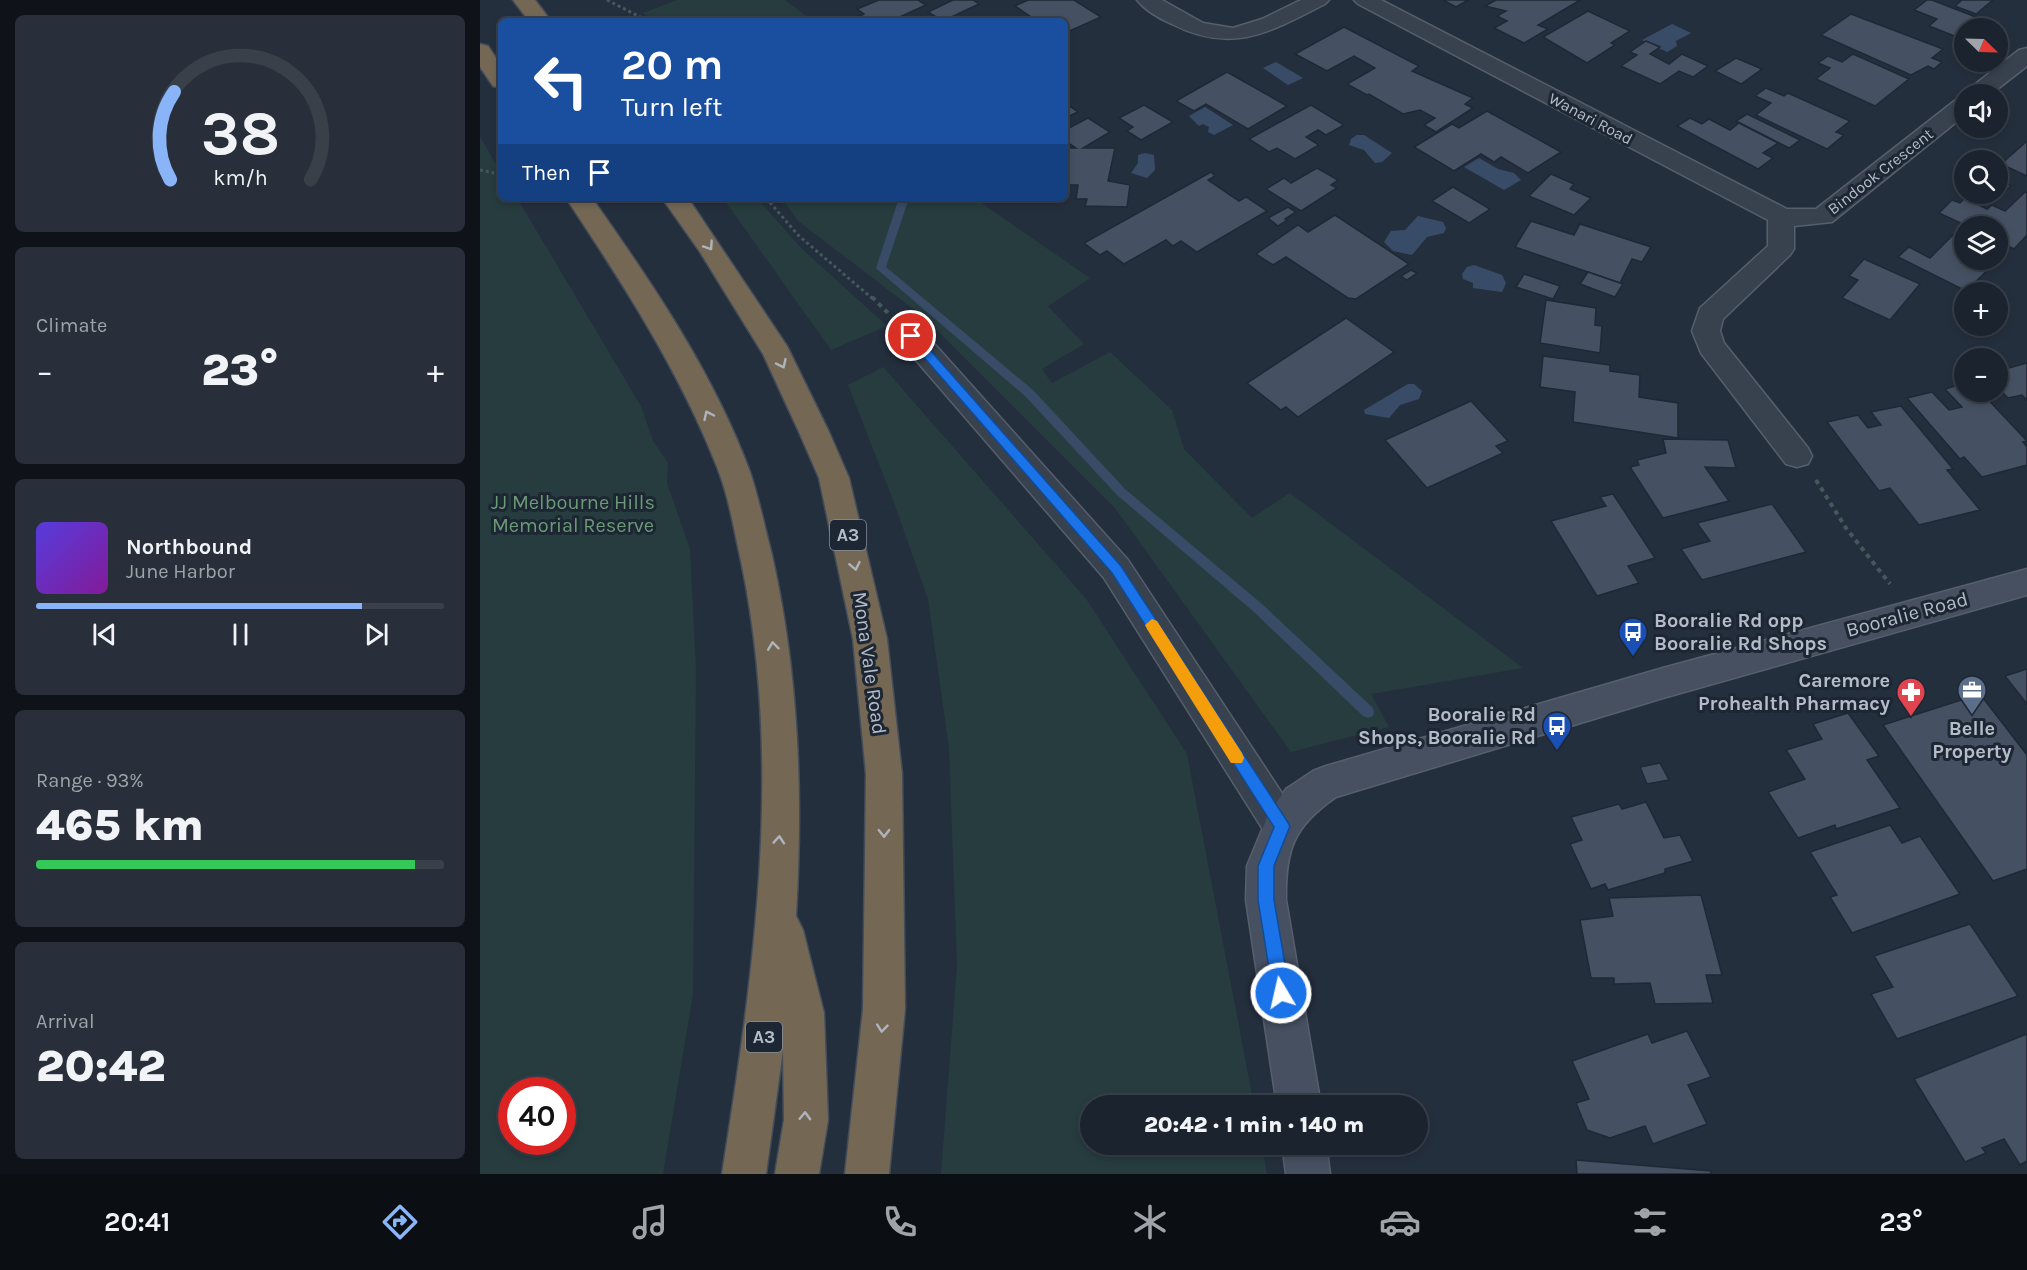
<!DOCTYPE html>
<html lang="en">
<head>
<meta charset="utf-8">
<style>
	body { margin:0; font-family:Karla,sans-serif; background:#282f3a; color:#f1f3f6; height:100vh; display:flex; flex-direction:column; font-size:22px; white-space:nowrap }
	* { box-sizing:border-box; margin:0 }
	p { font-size:20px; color:#a0a4aa }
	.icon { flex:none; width:33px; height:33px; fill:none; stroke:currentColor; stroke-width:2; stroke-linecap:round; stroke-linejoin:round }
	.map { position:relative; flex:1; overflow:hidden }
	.side { display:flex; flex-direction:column; gap:15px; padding:15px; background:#0f1319; width:480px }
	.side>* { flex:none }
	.banner { position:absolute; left:18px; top:18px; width:570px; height:183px; border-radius:9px; box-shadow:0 3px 9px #0003,0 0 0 2px #39404a; background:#1a4fa0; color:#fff; overflow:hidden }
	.needle { width:39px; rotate:113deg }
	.controls { position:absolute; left:1474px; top:18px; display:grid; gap:12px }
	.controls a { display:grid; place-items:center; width:54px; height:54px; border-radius:50%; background:#1b232e; box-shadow:0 3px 9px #0003,0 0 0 2px #39404a; font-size:30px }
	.speed { position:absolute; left:18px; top:1077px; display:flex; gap:12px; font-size:30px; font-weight:700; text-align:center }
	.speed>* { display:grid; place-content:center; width:78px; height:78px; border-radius:50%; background:#1b232e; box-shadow:0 3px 9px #0003,0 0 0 2px #39404a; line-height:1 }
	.speed .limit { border:9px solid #d22; background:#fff; color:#111 }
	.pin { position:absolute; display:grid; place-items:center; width:51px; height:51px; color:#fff; margin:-26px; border:3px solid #fff; border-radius:50%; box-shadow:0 2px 6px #0007 }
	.me { position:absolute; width:66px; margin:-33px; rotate:351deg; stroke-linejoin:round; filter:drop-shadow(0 0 4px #0008) }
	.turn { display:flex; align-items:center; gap:21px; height:126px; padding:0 24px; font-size:27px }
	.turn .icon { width:78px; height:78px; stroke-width:2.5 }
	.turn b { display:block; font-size:42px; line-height:51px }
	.then { display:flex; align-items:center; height:57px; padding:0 24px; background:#0003; gap:12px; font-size:22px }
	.big { font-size:45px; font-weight:800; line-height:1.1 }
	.side .card { flex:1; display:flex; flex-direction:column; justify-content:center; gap:9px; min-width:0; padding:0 21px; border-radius:9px; background:#282f3a }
	.side .dial { align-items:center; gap:0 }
	.dial svg { height:156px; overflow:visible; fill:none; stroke:#39404a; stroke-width:7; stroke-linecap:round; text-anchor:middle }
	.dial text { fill:#f1f3f6; stroke:none }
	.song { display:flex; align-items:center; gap:18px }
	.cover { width:72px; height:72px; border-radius:9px; background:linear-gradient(135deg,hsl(250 70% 55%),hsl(290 70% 35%)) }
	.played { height:6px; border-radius:3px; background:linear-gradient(90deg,#8ab4f8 80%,#39404a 80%) }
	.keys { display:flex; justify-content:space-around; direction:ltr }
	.heat { display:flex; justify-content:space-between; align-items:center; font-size:33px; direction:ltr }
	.charge { height:9px; border-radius:4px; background:linear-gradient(90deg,#34c759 93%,#39404a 0) }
	.trip { position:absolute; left:600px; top:1095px; width:348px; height:60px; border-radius:30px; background:#1b232e; box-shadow:0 3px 9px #0003,0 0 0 2px #39404a; font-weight:800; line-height:60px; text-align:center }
	.menu { display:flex; height:96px; justify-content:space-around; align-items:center; background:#0b0e12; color:#a0a4aa }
	.menu .icon { width:42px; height:42px }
	.menu .on { color:#8ab4f8 }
	.menu b { font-size:27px; color:#f1f3f6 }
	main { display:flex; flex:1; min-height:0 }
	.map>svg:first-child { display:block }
</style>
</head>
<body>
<main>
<section class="side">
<div class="card dial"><svg viewBox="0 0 100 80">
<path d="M14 69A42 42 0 1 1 86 69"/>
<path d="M14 69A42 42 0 0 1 16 24" stroke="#8ab4f8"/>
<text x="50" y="56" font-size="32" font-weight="700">38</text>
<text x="50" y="72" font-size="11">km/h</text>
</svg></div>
<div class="card"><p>Climate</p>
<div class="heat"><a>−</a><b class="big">23°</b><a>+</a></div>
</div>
<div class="card">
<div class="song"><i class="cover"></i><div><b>Northbound</b><p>June Harbor</p></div></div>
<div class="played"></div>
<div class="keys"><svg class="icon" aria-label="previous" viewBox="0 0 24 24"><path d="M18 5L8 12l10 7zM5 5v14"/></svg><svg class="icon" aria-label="pause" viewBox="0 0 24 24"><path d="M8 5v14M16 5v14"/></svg><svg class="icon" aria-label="next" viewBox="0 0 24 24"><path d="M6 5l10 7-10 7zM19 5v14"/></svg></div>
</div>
<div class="card"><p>Range · 93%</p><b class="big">465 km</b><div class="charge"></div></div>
<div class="card"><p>Arrival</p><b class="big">20:42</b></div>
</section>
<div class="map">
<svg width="1547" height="1174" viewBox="0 0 1547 1174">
	<rect width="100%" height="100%" fill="#242f3e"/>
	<g fill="#263c3f" fill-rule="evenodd">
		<polygon points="197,0 305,0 333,21 176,21 163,13"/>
		<path d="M 0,137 L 21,172 L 21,198 L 37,198 L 161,406 L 173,441 L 188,463 L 187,483 L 210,549 L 216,670 L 213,994 L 183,1174 L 0,1174 ZM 32,1090 L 82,1090 L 82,1142 L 32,1142 Z"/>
		<polygon points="243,198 277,198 320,247 407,326 351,350"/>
		<polygon points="302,198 494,198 610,278 568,306 604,344 562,369 572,383 630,352 692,410 704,449 772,518 810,493 1043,668 891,694 909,727 811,752 635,508 445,318 318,221"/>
		<polygon points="403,367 607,600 707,754 774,1105 610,1106 610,1144 782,1145 787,1174 461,1174 477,965 469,748 448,599 413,500 368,385"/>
	</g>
	<g fill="#394c67">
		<polygon points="1192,24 1211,33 1196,41 1197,46 1187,52 1162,40"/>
		<polygon points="796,62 823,78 808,85 783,68"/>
		<polygon points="725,107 753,125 734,135 728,132 729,127 723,124 719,126 709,116"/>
		<polygon points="877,135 884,135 912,153 902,162 895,163 884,150 869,145 871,139"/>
		<polygon points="665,153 674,155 675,170 667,178 651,173 658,163 658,155"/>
		<polygon points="999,158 1018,169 1034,173 1041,180 1024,190 984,167"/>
		<polygon points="938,216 963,222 966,228 964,233 947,237 932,255 913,251 904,242 911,231 925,230"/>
		<polygon points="994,265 1022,275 1026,283 1022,292 993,288 993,283 983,279 982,274 987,267"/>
		<polygon points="928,384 934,384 942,391 939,399 920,405 909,418 885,414 884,410"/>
	</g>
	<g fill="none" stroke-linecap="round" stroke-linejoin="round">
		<polygon fill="#394c67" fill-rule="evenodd" points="419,198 429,198 406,267 553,390 645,489 782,604 893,708 894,712 893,716 888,718 883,716 774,612 637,495 545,396 398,270 396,268"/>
	</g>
	<g fill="#455162" stroke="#1f2835" stroke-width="1.5">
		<polygon points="399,0 438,0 446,5 411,21 372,20 384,14 377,9"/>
		<polygon points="473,0 493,0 499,4 463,21 448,12"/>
		<polygon points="548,0 594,0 621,17 585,33 585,21 557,21 535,6"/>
		<polygon points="963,0 988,0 976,7"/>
		<polygon points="1016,0 1100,0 1058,25 1068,29 1044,43 1014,28 1027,21 1017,16 1026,11 1005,6"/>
		<polygon points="1447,0 1452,0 1506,21 1497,28 1485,28 1485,36 1482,39 1449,26 1457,19 1434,10"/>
		<polygon points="1482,0 1513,0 1496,14 1475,6"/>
		<polygon points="1108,11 1150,31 1131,43 1135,45 1107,63 1063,37"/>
		<polygon points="1371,14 1463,49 1452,58 1462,62 1454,69 1448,66 1431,75 1341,35"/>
		<polygon points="864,27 939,66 932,71 993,98 985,104 993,108 956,132 944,125 955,118 940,110 923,114 889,94 887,95 867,84 895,68 874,56 847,71 815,54"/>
		<polygon points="1166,41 1180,47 1170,54 1189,64 1202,54 1228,66 1213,77 1199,71 1180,84 1141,66 1157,55 1150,52"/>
		<polygon points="1373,54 1429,79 1395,106 1336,79 1350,68 1338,63 1348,56 1362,62"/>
		<polygon points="1256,58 1282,69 1261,84 1235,71"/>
		<polygon points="747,72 807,106 768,129 726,104 714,111 696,101"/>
		<polygon points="1286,88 1304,96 1308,93 1370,121 1356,132 1364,135 1347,149 1276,115 1291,103 1275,96"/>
		<polygon points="585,103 598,112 585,118"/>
		<polygon points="664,105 693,122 661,140 647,131 653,127 639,118"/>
		<polygon points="831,105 864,125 846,135 838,130 826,137 839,145 815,159 797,148 789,152 769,139"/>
		<polygon points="1007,111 1081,152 1048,173 1021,157 1014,162 1001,154 974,171 934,147 972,124 979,128"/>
		<polygon points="1267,114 1320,140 1309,148 1256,121"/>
		<polygon points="608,118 630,132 603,148 635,148 628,181 650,185 647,207 605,206 607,199 596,199 598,185 585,185 585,148 596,148 585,141 585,130"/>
		<polygon points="1210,118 1222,124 1229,119 1250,130 1259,123 1298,143 1283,153 1293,158 1278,169 1197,126"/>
		<polygon points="1547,141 1547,176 1521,164"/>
		<polygon points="837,168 858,180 851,185 857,188 821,211 786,189 804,178 811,183"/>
		<polygon points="731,172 735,176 728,180 759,201 766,197 787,211 717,252 701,241 693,246 686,240 644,264 627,251 620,255 604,243"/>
		<polygon points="1071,174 1094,184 1090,189 1111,198 1094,215 1049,196"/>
		<polygon points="1518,180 1531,186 1516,199 1504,194 1518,194"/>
		<polygon points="973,187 1010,209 989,223 952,201"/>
		<polygon points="1545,192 1547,193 1547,235 1534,249 1518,241 1518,226 1487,226 1459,213 1472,200 1480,203 1485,198 1507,209 1512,205 1525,211"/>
		<polygon points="808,207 816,212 805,219 807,220 798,226 788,218"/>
		<polygon points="855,215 929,264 876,299 868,298 806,257 793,265 776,254 818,225 828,232"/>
		<polygon points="1051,221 1094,235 1100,224 1171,247 1162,262 1152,259 1140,283 1035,247"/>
		<polygon points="1473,235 1485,241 1485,260 1520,258 1486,291 1418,257 1429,247 1450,258"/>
		<polygon points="1384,259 1440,284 1410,320 1362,298 1378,280 1369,276"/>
		<polygon points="931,270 937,273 927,280 921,276"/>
		<polygon points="1108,272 1143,284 1135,297 1100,284"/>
		<polygon points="1044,274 1080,286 1073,299 1036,287"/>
		<polygon points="1066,300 1116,308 1115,325 1122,326 1120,353 1060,343"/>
		<polygon points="866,318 914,352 818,417 806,407 801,410 767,383"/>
		<polygon points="1063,356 1130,365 1130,371 1160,375 1159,397 1198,403 1198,438 1093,422 1095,392 1060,387"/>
		<polygon points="1547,363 1547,400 1542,395 1528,398 1518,388 1518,371"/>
		<polygon points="1485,383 1485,392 1501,392 1547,441 1543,442 1547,447 1547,465 1502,477 1484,457 1480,459 1427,398 1452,392 1469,410 1482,407 1465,389"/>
		<polygon points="991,401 1028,441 1016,446 1023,453 947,488 905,440"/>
		<polygon points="1421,406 1473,469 1467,470 1500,510 1439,525 1410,488 1399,491 1347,422 1378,415 1388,428 1401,425 1391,412"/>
		<polygon points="1183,439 1248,440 1256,468 1225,467 1249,501 1183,518 1150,467 1159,465 1157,460 1186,453"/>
		<polygon points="1133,494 1175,558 1148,566 1159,583 1117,596 1071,521 1126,506 1120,497"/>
		<polygon points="1292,504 1326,552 1222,580 1201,549 1230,541 1217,523"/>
		<polygon points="1547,669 1547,704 1525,676"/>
		<polygon points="1500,694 1547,755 1547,869 1513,881 1403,725"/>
		<polygon points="1368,713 1399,756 1387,760 1420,808 1356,829 1355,825 1318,838 1288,792 1325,779 1306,750 1342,739 1333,724"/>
		<polygon points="1180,763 1189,780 1167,784 1160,767"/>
		<polygon points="1166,802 1184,838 1200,835 1213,861 1185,869 1185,873 1128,890 1125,884 1111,889 1090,844 1102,840 1091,817 1139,804 1142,809"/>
		<polygon points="1410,825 1422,843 1440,836 1480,894 1372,933 1350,897 1357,895 1330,852"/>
		<polygon points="1221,895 1242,975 1226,975 1233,1003 1175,1004 1170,983 1134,984 1134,978 1111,978 1100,920 1133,916 1129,898"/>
		<polygon points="1490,924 1538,996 1417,1039 1391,994 1413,987 1394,956"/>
		<polygon points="1207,1031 1231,1077 1208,1085 1227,1124 1173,1144 1165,1126 1130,1138 1107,1130 1096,1103 1109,1099 1092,1061 1168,1034 1172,1043"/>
		<polygon points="1547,1034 1547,1161 1540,1165 1524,1139 1502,1148 1506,1153 1485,1162 1434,1079"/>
		<polygon points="1096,1160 1231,1171 1231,1174 1097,1174"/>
	</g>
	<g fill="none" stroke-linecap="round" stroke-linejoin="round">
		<g stroke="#565f6c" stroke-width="3">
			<g id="street">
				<path d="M 657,0 L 682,0 L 723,23 L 753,28 L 782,19 L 821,0 L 849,0 L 845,4 C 790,32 752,55 692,24 C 680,19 665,10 657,0 Z"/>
				<polygon points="874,0 901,0 1307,209 1336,209 1477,99 1485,97 1485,115 1352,222 1314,226 1314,249 1310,255 1243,319 1240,331 1244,343 1328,448 1332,456 1328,464 1317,467 1306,464 1221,353 1212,331 1220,308 1288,246 1288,220 878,4"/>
				<polygon points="1547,48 1547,66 1511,94 1486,94 1489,89 1539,50"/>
				<polygon points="431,326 441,329 648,560 815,813 821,826 815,839 802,844 789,839 624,578 421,343 417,336 421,329"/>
			</g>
		</g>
		<g stroke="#565f6c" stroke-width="3">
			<g id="secondary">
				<path d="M 1547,569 L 1547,595 L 1183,698 L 856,797 C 814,826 805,849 806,900 L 841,1106 L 797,1106 L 766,900 L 767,866 L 789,813 L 806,789 L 833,771 L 846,766 L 1183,668 Z"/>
				<polygon points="802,1144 846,1144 850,1174 806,1174"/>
			</g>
		</g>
		<g stroke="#434c59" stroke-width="3">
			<g id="highway">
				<polygon points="33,0 55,0 71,21 49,21"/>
				<polygon points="0,44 8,46 21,65 21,88 13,86 0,67"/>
				<path d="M 86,198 L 112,198 C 172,283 234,374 270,472 C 279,499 285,528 292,555 C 319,675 323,794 316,916 L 323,930 L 344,1013 L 348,1120 L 339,1174 L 295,1174 L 304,1120 L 303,1050 L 286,1174 L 242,1174 C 274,971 304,765 261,561 C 254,530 249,497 237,467 C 199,370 143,284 86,198 Z"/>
				<polygon points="182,198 208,198 307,346 349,432 369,478 407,639 422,774 425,1009 409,1174 365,1174 383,1009 386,774 373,639 339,478 319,432 283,354 220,252"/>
			</g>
		</g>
		<g stroke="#44595c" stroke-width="3" stroke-dasharray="3 3" stroke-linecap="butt">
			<polyline points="127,0 168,21"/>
			<polyline points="0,170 14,173"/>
			<polyline points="286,198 319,236 393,299"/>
		</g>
		<g stroke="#44595c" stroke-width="4" stroke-dasharray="4.5 4.5" stroke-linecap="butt">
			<polyline points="392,297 409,314"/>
			<polyline points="1336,480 1366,528 1410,584"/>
		</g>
		<use href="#street" fill="#38414e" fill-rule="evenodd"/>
		<use href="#secondary" fill="#465061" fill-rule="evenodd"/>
		<use href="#highway" fill="#746855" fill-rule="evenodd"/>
	</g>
	<defs><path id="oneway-chevron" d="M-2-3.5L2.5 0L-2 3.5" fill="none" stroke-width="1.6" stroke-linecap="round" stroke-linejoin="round" transform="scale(1.5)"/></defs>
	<g stroke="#aeb4bd">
		<use href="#oneway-chevron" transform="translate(229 246) rotate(56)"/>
		<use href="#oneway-chevron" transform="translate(302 364) rotate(65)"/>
		<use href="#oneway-chevron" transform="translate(228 415) rotate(-115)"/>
		<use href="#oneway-chevron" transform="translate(375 566) rotate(78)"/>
		<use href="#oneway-chevron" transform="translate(293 646) rotate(-97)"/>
		<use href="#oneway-chevron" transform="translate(404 833) rotate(89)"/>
		<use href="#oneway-chevron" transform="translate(299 840) rotate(-86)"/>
		<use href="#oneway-chevron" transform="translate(402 1028) rotate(96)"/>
		<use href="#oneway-chevron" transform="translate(325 1116) rotate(-88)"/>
	</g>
	<polygon fill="#1a73e8" stroke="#114b97" stroke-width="1.5" points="431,332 435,333 641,566 807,821 810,826 794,866 794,900 810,993 807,999 801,1002 795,999 793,993 778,900 778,866 794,827 632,573 427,338 427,333"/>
	<polygon fill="#f59e0b" points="672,619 677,621 762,753 764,758 762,763 751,763 667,629 665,625"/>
	<defs>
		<g id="bus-pin" transform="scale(1.5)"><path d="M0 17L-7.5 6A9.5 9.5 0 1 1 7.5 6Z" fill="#1a4fb4" stroke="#1d2633"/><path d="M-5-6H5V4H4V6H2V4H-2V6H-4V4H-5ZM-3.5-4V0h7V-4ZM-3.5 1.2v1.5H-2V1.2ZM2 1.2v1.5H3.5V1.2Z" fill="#fff"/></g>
		<g id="office-pin" transform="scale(1.5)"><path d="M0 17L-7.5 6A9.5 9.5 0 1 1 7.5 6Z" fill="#5c6f8a" stroke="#1d2633"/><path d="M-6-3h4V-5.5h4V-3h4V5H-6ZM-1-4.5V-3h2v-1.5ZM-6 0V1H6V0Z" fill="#fff"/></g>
		<g id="pharmacy-pin" transform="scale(1.5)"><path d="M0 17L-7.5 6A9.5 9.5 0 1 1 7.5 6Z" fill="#e0444e" stroke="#1d2633"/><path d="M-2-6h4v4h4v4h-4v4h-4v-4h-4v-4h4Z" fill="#fff"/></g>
	</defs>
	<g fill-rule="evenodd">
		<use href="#bus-pin" x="1153" y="632"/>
		<use href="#office-pin" x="1492" y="690"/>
		<use href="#pharmacy-pin" x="1431" y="692"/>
		<use href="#bus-pin" x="1077" y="726"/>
	</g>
	<g text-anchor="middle" stroke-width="6" stroke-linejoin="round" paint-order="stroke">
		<g font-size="16" fill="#b4bcc9" stroke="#1d2633">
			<text transform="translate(1111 118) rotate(28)" y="6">Wanari Road</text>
			<text transform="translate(1400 171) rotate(-38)" y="6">Bindook Crescent</text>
		</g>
		<g fill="#1d2633" stroke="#878f9c" stroke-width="1.5">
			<rect x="350" y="520" width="36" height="30" rx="4.5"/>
			<rect x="266" y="1022" width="36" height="30" rx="4.5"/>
		</g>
		<g font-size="18" font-weight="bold" fill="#b4bcc9">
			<text x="368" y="541">A3</text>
			<text x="284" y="1043">A3</text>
		</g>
		<g font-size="20" fill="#6b9a76" stroke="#1d2633">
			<text x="93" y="509">JJ Melbourne Hills<tspan x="93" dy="23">Memorial Reserve</tspan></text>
		</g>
		<g font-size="20" fill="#b4bcc9" stroke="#1d2633">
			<text transform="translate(1427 614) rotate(-15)" y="7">Booralie Road</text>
			<text transform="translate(390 663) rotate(82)" y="7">Mona Vale Road</text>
		</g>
		<g font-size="20" font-weight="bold" fill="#b4bcc9" stroke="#1d2633" text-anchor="end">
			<text x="1174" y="627" text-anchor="start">Booralie Rd opp<tspan x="1174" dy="23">Booralie Rd Shops</tspan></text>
			<text x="1410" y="687">Caremore<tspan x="1410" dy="23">Prohealth Pharmacy</tspan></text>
			<text x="1056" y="721">Booralie Rd<tspan x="1056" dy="23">Shops, Booralie Rd</tspan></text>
			<text x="1492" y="735" text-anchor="middle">Belle<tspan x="1492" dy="23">Property</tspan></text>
		</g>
	</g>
</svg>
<div class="controls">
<a><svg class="needle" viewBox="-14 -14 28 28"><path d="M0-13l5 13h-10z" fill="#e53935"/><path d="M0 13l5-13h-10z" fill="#a0a4aa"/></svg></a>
<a><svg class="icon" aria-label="sound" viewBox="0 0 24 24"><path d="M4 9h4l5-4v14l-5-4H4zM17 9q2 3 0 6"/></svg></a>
<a><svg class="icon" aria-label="search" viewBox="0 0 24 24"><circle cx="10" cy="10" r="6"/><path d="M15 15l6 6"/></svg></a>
<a><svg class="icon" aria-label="layers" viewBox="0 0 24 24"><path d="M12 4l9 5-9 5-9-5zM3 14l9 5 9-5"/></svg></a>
<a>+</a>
<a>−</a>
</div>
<div class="speed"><div class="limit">40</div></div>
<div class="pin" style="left:431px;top:336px;background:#d93025"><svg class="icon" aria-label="arrive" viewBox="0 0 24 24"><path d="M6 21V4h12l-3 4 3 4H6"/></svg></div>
<svg class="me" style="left:801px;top:993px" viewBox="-20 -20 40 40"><circle r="17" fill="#1a73e8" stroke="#fff" stroke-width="3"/><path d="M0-11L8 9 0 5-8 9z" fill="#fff"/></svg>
<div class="trip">20:42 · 1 min · 140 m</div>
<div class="banner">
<div class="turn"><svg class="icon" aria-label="left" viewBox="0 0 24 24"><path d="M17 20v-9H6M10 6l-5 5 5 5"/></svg><div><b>20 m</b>Turn left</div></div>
<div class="then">Then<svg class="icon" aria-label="arrive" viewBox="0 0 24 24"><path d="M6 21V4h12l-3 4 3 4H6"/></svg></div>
</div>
</div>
</main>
<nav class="menu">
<b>20:41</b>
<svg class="icon on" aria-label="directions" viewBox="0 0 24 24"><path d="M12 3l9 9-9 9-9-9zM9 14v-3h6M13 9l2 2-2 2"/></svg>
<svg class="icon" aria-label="music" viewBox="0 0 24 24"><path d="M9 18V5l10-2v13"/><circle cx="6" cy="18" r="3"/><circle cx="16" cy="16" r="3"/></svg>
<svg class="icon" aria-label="phone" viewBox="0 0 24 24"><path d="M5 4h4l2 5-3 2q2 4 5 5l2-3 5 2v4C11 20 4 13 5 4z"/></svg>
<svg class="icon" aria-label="climate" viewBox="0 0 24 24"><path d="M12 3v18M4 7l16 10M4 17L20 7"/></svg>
<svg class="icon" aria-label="car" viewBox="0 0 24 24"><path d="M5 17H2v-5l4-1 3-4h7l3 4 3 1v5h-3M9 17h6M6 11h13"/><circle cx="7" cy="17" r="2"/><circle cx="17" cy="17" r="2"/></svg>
<svg class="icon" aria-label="filters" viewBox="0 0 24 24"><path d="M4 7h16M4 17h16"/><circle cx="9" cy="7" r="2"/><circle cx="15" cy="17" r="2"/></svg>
<b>23°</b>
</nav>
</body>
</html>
